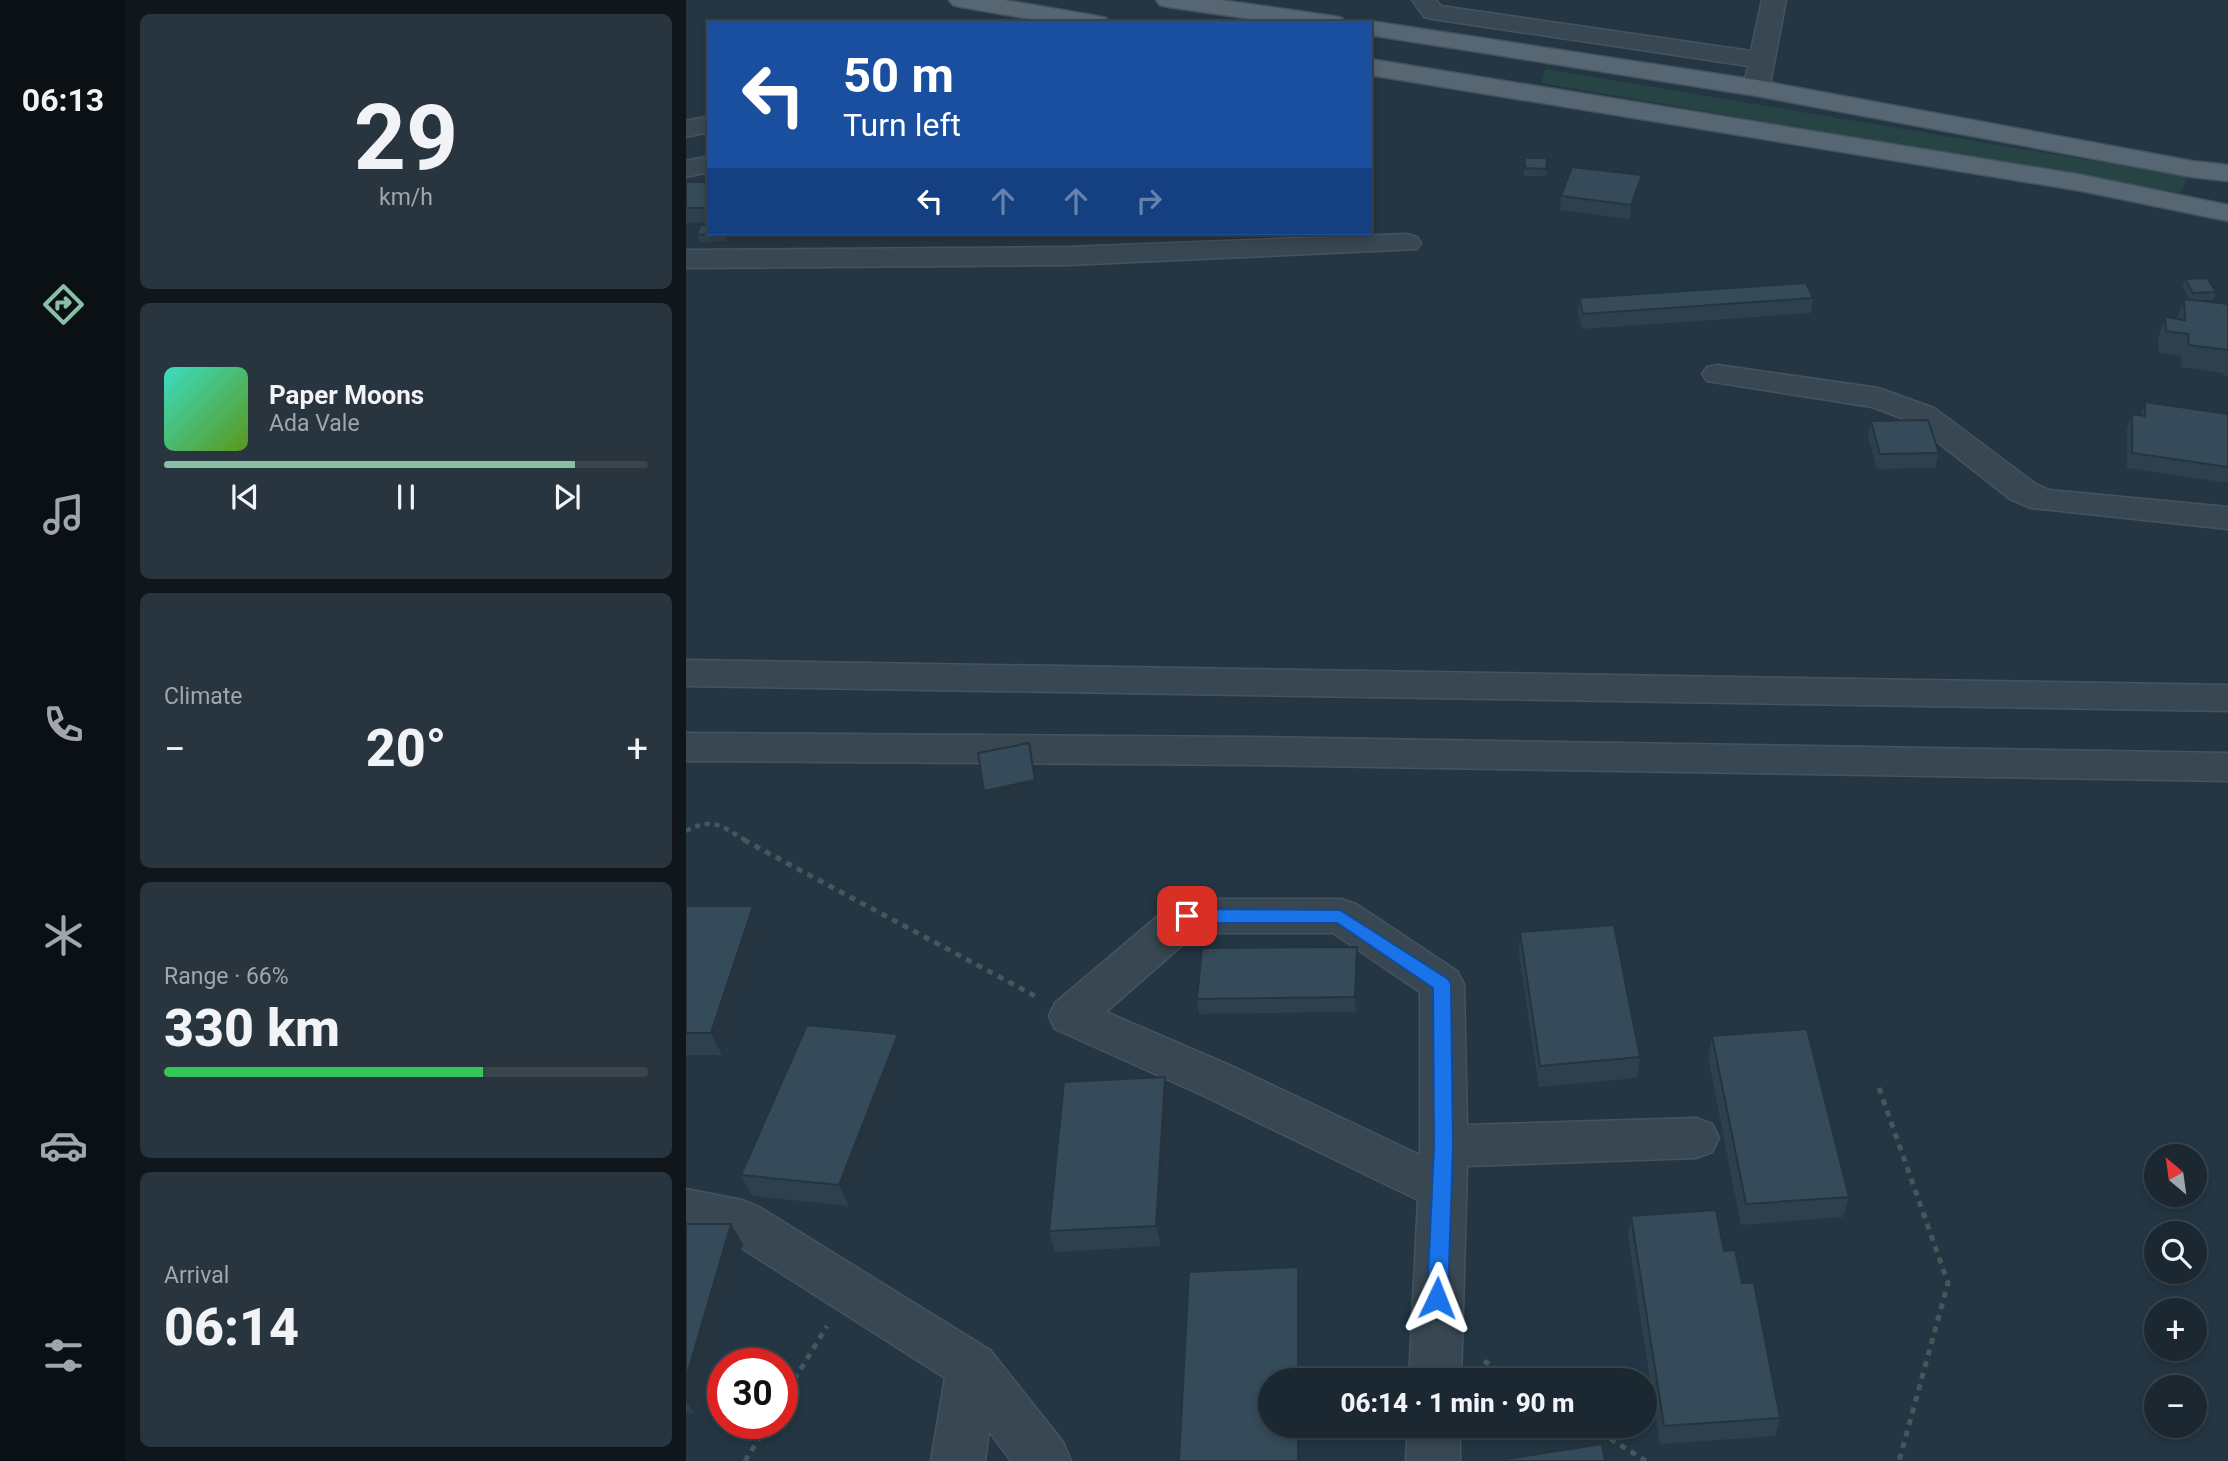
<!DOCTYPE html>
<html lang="en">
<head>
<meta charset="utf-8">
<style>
	body { margin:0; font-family:Roboto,sans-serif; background:#28343e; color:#f1f3f6; height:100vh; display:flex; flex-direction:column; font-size:26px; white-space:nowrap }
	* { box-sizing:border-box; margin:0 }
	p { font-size:23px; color:#a0a6ac }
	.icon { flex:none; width:38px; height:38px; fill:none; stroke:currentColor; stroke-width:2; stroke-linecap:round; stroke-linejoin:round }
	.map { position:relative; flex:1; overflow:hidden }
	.details { display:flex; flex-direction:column; gap:14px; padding:14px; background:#0f161c; width:560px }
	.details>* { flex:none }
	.guide { position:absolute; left:21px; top:21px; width:665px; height:214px; border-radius:0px; box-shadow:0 4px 10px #0003,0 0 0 2px #39444d; background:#1a4fa0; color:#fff; overflow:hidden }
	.needle { width:46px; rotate:331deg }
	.controls { position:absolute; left:1458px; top:1144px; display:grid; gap:14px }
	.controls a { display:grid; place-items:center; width:63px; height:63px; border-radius:50%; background:#1b2832; box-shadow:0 4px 10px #0003,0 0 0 2px #39444d; font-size:35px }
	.speed { position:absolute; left:21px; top:1348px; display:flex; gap:14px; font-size:35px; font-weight:700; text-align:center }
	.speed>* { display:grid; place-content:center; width:91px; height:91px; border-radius:50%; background:#1b2832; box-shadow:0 4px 10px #0003,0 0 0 2px #39444d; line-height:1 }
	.speed .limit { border:10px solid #d22; background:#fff; color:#111 }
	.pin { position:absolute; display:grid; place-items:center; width:60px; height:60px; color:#fff; margin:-30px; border-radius:14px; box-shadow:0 4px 10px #0006 }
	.me { position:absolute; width:77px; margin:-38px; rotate:2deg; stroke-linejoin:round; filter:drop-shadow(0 0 5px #0008) }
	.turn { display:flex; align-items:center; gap:24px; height:147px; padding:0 21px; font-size:32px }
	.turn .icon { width:91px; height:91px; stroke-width:2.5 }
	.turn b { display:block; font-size:49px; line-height:60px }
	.lanes { display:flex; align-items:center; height:66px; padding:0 21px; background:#0003; justify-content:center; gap:35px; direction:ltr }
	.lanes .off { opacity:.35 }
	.big { font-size:52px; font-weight:800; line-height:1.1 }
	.details .widget { flex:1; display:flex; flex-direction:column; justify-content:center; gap:10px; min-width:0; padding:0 24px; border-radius:10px; background:#28343e }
	.details .dial { align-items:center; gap:0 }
	.dial b { font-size:91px; line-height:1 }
	.song { display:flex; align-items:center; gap:21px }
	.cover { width:84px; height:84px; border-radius:10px; background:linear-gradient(135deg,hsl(170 70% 55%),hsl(90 70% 35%)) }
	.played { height:7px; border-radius:4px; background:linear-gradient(90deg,#8abfa5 85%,#39444d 85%) }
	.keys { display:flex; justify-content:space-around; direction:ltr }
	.heat { display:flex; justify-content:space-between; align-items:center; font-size:38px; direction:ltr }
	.charge { height:10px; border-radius:5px; background:linear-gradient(90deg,#34c759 66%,#39444d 0) }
	.trip { position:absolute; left:572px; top:1368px; width:399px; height:70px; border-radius:35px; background:#1b2832; box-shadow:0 4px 10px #0003,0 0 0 2px #39444d; font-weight:800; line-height:70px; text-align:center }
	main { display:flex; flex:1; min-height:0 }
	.menu { display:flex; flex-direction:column; width:126px; justify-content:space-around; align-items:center; background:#0b1014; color:#a0a6ac }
	.menu .icon { width:49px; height:49px }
	.menu .current { color:#8abfa5 }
	.menu b { font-size:32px; color:#f1f3f6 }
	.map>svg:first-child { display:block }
</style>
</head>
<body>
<main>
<nav class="menu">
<b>06:13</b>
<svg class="icon current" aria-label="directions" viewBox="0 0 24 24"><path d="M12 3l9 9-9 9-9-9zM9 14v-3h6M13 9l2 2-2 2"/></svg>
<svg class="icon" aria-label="music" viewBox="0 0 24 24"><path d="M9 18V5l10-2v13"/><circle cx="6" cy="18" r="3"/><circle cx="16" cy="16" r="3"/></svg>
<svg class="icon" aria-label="phone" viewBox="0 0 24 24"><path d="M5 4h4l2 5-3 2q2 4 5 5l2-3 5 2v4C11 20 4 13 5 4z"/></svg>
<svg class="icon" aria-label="climate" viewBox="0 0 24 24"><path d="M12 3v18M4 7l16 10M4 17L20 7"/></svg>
<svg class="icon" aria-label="car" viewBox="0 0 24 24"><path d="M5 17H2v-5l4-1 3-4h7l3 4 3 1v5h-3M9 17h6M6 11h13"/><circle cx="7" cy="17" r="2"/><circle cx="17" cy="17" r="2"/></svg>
<svg class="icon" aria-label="filters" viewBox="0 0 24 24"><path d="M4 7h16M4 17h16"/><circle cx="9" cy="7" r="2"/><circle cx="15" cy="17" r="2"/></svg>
</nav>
<section class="details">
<div class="widget dial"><b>29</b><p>km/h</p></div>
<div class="widget">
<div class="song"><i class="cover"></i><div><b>Paper Moons</b><p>Ada Vale</p></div></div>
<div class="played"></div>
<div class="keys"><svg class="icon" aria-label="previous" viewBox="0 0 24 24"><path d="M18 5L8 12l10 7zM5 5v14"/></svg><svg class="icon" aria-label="pause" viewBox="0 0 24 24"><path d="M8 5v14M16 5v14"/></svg><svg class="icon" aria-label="next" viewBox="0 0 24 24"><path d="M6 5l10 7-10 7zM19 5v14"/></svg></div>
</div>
<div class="widget"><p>Climate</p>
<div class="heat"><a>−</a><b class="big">20°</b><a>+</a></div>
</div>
<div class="widget"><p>Range · 66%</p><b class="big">330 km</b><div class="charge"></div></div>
<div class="widget"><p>Arrival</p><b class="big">06:14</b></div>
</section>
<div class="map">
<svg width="1542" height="1461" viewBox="0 0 1542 1461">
	<rect width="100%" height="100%" fill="#243643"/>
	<polygon fill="#264443" points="860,69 1450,168 1501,177 1495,193 855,83"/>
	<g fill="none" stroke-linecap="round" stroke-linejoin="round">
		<g stroke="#45535f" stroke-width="3">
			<g id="minor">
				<polygon points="726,0 750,0 755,6 1065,51 1076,0 1100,0 1084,84 1080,89 1071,92 1062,89 1058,84 1062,66 747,19 738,17"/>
				<polygon points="23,116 23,132 0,137 0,121"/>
				<polygon points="23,156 23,172 0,177 0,161"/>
				<polygon points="721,234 731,237 735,243 731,249 382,265 0,268 0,250 382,247"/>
				<polygon points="1032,365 1192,388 1248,408 1348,483 1363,490 1542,507 1542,529 1345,508 1324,499 1226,422 1186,407 1021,381 1016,374 1021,367"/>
				<polygon points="0,660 1542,685 1542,711 0,686"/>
				<polygon points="0,733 572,737 1542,753 1542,781 572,765 0,761"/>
				<path d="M 501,899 L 655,899 L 670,904 L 771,971 L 778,984 L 781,1125 L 1010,1118 L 1026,1124 L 1033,1138 L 1026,1152 L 1010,1158 L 781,1166 L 775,1381 L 723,1381 L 732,1200 L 518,1096 L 369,1029 L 363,1016 L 369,1003 L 486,904 ZM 510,933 L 647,933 L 734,992 L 734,1155 L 550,1068 L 420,1012 Z"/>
				<polygon points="0,1189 56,1200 73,1207 304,1350 377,1442 385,1461 325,1461 303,1431 299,1461 245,1461 259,1378 46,1242 0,1233"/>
				<polygon points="722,1426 774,1426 774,1461 720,1461"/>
			</g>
		</g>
		<g stroke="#45535f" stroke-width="3">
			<g id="major">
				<polygon points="263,0 318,0 411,16 420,18 423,23 367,23 275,7 267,5"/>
				<polygon points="470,0 534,0 647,16 656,18 659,23 593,23 482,7 474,5"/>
				<polygon points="684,21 1071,80 1506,161 1542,165 1542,181 1506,177 1071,96 684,35 684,23 676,23"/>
				<polygon points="684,59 1396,175 1542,205 1542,221 1396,191 684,75"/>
			</g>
		</g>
		<path stroke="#3f5b59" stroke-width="4.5" stroke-dasharray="5 5" stroke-linecap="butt" d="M 0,831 C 29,816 35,827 61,841"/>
		<g stroke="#3f5b59" stroke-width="5" stroke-dasharray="6 6" stroke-linecap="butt">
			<polyline points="58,840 349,996"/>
			<polyline points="1193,1088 1262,1283 1213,1461"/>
			<polyline points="798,1361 830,1381"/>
			<polyline points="96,1400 141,1326"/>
			<polyline points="904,1426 960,1461"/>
			<polyline points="59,1461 83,1423"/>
		</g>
		<use href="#minor" fill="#384752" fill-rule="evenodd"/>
		<use href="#major" fill="#566672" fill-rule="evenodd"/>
	</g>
	<g fill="#2e404d">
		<polygon points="839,158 861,158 860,176 838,176"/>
		<polygon points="0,182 23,182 23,222 0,223"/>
		<polygon points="955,190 944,219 874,210 875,196"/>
		<polygon points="43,233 41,241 14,243 11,235"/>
		<polygon points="1499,279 1530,292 1527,300 1508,300 1542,304 1542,377 1538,376 1537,373 1495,367 1495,356 1473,353 1472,339 1479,317 1491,319 1498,299 1504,300 1496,286"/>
		<polygon points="893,298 1127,298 1125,313 896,329 892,313"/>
		<polygon points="1459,402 1542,414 1542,483 1441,468 1441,429 1446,414 1455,415"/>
		<polygon points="1185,421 1253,453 1249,468 1191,469 1182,436"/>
		<polygon points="0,906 77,928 36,1055 0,1055"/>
		<polygon points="834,932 954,1057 951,1078 853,1087 833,954"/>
		<polygon points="671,947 672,962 670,1012 513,1014 511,999"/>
		<polygon points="1026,1036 1163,1197 1157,1217 1055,1225 1022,1057"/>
		<polygon points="220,1056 163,1206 66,1196 55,1175"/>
		<polygon points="479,1077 483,1098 475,1246 369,1252 363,1231"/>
		<polygon points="945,1216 1038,1251 1056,1283 1094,1418 1089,1436 974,1444 942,1236"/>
		<polygon points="0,1224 57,1244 8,1413 0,1413"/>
	</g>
	<g fill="#25343e">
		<polygon points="956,175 955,190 944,219 945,205"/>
		<polygon points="39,233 43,233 41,241"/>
		<polygon points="344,750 351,788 300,799 298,791"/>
		<polygon points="67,906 77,928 36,1055 25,1033"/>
		<polygon points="671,947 672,962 670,1012 669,997"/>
		<polygon points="212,1034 220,1056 163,1206 153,1185"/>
		<polygon points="479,1077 483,1098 475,1246 470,1226"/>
		<polygon points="45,1224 57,1244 8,1413 0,1401 0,1378"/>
		<polygon points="612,1267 615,1287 615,1381 612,1381"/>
		<polygon points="612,1426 615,1426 614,1461 612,1461"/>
	</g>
	<g fill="#354b59" stroke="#25343e" stroke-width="2">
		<polygon points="839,158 861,158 860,169 839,168"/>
		<polygon points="886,167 956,175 945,205 875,196"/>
		<rect x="0" y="182" width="23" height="26"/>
		<polygon points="14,225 23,225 23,233 38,233 11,235"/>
		<polygon points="1521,278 1530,292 1507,293 1499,279"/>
		<polygon points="1120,283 1127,298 897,314 893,298"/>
		<polygon points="1498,299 1542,304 1542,350 1503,345 1502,334 1480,331 1479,317 1499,320"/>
		<polygon points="1459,402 1542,414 1542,467 1446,453 1446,414 1459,416"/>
		<polygon points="1242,420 1253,453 1194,454 1185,421"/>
		<polygon points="343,743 349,780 298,791 292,753"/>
		<polygon points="0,906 67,906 25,1033 0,1033"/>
		<polygon points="928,925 954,1057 854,1066 834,932"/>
		<polygon points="671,947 669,997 511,999 516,948"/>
		<polygon points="121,1025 212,1034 153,1185 55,1175"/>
		<polygon points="1121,1029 1163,1197 1060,1204 1026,1036"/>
		<polygon points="479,1077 470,1226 363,1231 378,1082"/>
		<polygon points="1030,1210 1038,1251 1049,1250 1056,1283 1068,1283 1094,1418 978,1426 945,1216"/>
		<polygon points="0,1224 45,1224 0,1378"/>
		<polygon points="612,1267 612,1381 584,1381 584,1426 612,1426 612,1461 493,1461 503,1272"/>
		<polygon points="916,1444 919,1461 814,1461 814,1460"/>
	</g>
	<polygon fill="#1a73e8" stroke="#114b97" stroke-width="2" points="501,909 654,910 762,979 765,984 767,1146 762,1298 759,1305 751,1307 744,1305 741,1298 748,1146 747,988 651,923 501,923 495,921 492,916 495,911"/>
</svg>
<div class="controls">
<a><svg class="needle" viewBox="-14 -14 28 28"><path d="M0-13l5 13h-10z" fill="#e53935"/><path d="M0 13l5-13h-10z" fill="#a0a6ac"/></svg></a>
<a><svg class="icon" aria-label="search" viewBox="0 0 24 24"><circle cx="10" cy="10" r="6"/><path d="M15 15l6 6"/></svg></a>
<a>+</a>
<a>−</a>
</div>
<div class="speed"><div class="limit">30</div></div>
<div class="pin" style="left:501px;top:916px;background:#d93025"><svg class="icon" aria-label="arrive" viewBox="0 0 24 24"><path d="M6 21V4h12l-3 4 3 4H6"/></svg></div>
<svg class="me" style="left:751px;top:1298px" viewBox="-20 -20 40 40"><path d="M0-17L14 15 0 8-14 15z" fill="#1a73e8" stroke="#fff" stroke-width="4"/></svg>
<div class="trip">06:14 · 1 min · 90 m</div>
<div class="guide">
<div class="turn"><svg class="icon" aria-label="left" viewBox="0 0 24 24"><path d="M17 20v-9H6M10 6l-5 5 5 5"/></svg><div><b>50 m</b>Turn left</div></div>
<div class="lanes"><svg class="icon" aria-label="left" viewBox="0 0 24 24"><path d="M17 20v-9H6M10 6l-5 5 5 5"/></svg><svg class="icon off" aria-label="ahead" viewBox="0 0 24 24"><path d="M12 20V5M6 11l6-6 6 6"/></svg><svg class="icon off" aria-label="ahead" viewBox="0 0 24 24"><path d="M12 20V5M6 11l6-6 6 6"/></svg><svg class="icon off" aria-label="right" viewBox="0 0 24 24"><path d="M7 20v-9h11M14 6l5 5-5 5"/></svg></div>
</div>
</div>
</main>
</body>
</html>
